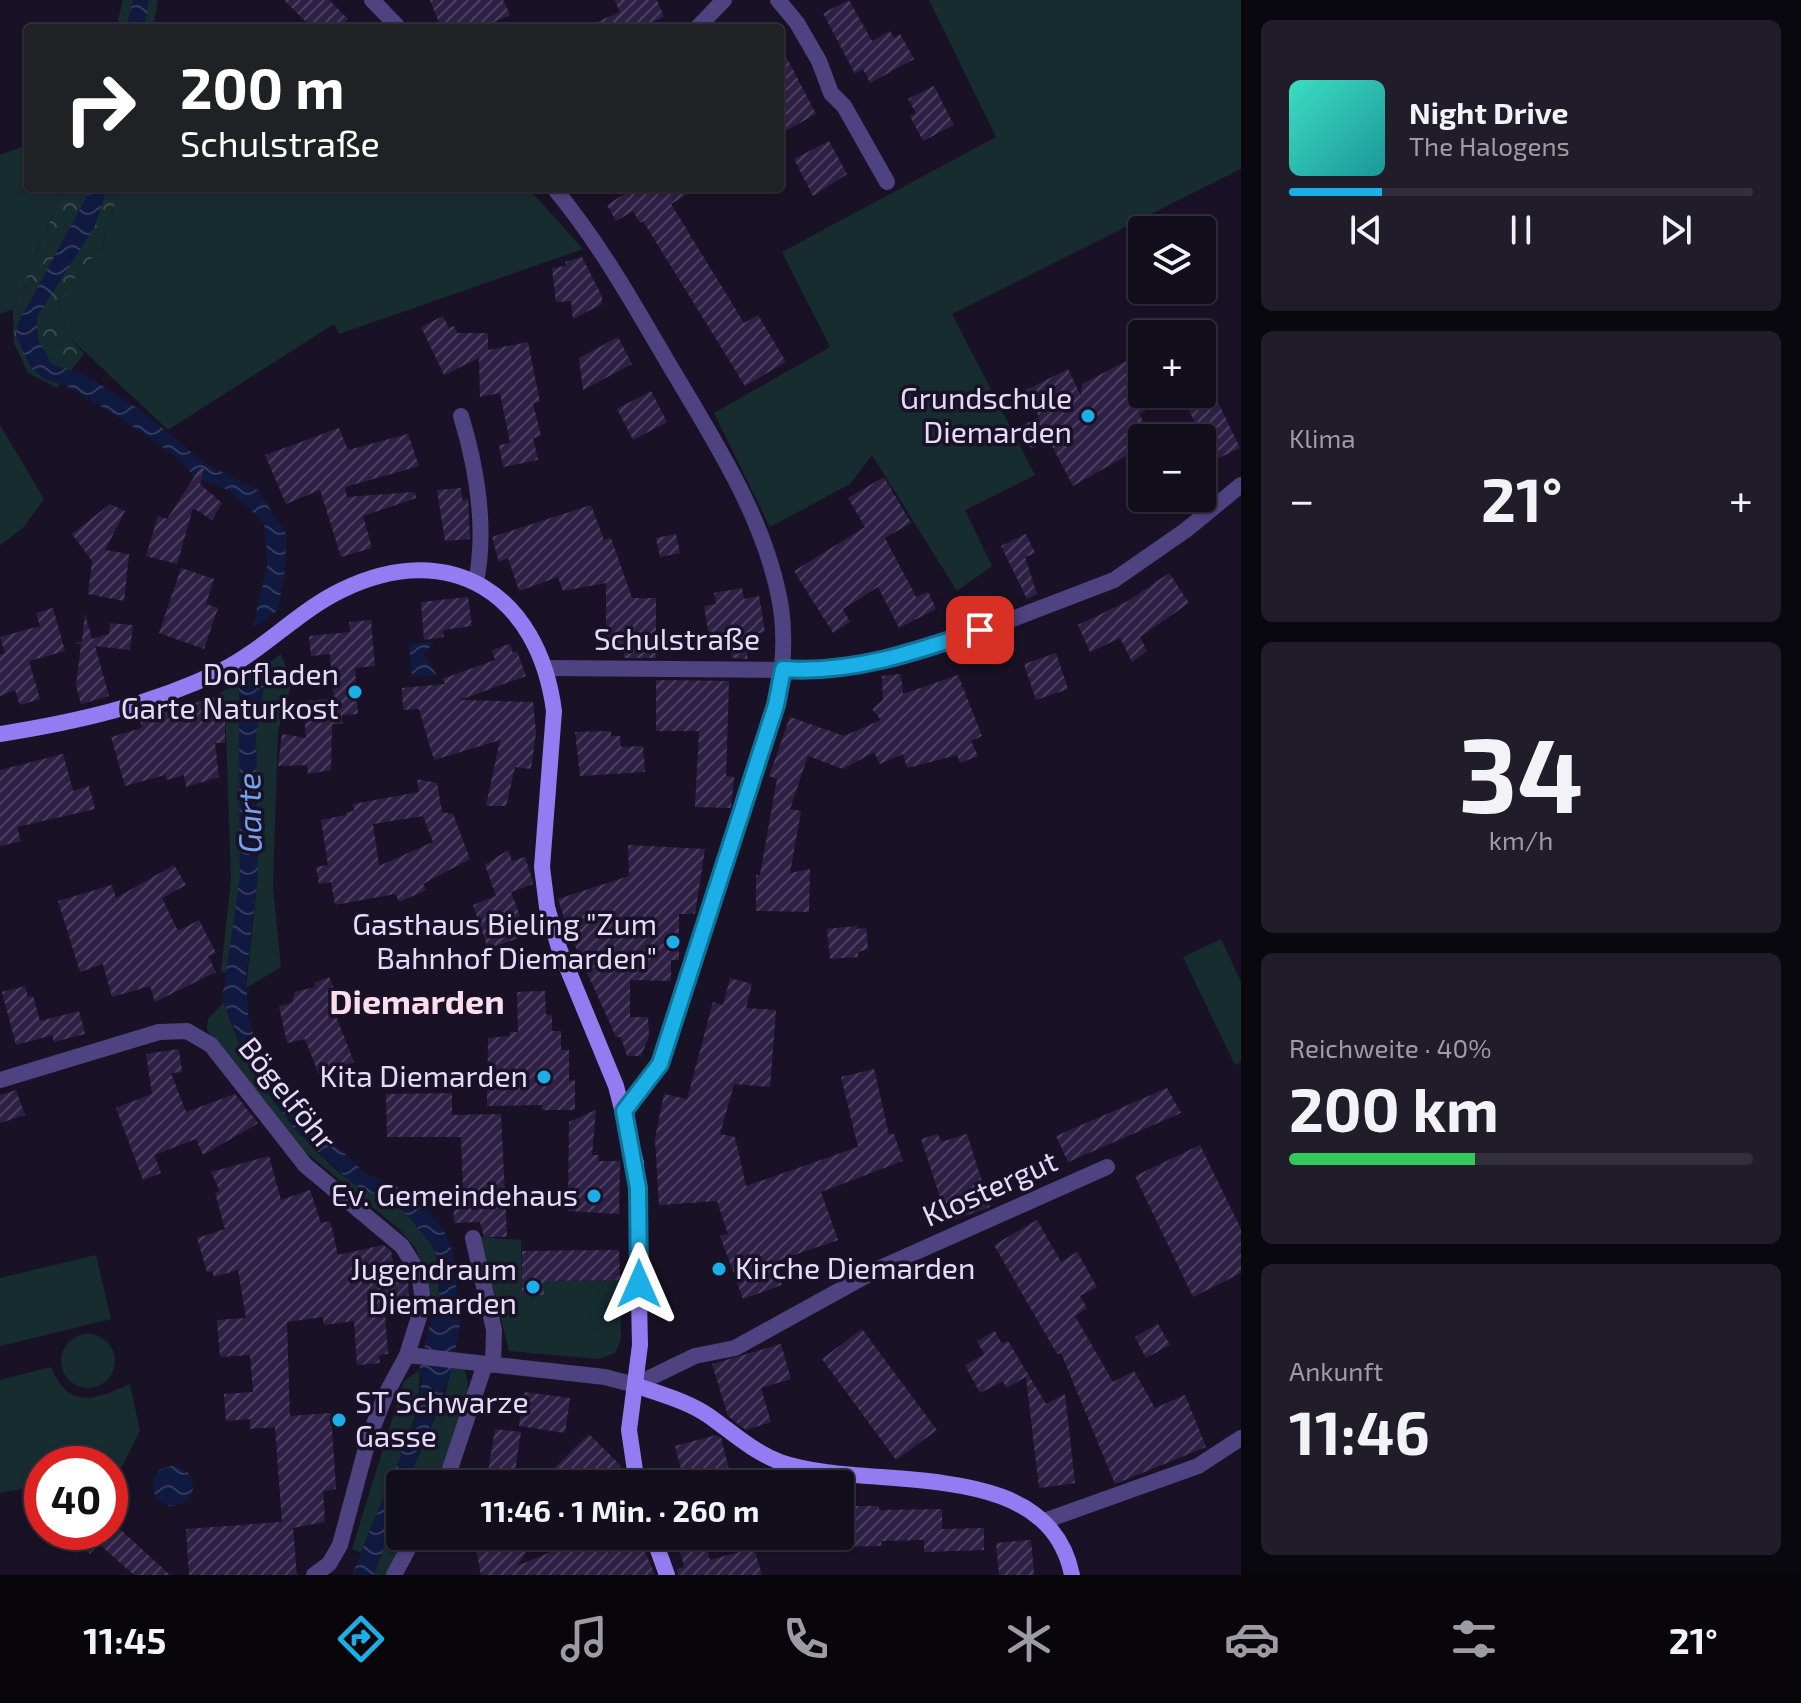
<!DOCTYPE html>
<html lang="de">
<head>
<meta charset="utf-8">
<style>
	body { margin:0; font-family:"Exo 2",sans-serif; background:#201c29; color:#f1f3f6; height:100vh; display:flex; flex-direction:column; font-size:30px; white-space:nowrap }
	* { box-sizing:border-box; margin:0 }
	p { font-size:26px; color:#9d9ca3 }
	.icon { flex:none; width:44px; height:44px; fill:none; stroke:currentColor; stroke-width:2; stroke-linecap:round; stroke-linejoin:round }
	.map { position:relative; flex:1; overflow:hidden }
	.panel { display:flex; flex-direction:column; gap:20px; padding:20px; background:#0a080f; width:560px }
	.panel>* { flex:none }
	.guide { position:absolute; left:24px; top:24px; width:760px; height:168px; border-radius:8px; box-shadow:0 2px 6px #0004,0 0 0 2px #322e3b; background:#202124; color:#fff; overflow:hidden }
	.fabs { position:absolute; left:1128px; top:216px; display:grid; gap:16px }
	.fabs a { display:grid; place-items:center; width:88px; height:88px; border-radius:8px; background:#130e1c; box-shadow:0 2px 6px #0004,0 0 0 2px #322e3b; font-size:40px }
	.speed { position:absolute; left:24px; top:1446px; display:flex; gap:16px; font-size:40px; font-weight:700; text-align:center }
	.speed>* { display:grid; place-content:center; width:104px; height:104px; border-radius:50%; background:#130e1c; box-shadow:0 2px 6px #0004,0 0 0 2px #322e3b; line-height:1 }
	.speed .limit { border:12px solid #d22; background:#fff; color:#111 }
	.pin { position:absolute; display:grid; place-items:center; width:68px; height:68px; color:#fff; margin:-34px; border-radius:16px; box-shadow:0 4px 12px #0006 }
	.me { position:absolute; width:88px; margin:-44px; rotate:0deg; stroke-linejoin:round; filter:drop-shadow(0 0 6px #0008) }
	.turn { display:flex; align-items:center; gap:28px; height:168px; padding:0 24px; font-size:36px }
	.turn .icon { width:104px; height:104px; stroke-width:2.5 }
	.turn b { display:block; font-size:56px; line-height:68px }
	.big { font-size:60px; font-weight:700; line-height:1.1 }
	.panel .card { flex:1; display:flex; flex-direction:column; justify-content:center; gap:12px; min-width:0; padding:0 28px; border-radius:12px; background:#201c29 }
	.panel .dial { align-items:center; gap:0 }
	.dial b { font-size:104px; line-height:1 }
	.song { display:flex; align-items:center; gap:24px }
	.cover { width:96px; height:96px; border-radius:12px; background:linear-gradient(135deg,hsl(170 70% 55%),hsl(180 70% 35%)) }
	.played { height:8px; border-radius:4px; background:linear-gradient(90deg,#1bafe7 20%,#322e3b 20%) }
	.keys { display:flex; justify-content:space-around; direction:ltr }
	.heat { display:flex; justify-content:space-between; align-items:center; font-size:44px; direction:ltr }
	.charge { height:12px; border-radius:6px; background:linear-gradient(90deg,#34c759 40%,#322e3b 0) }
	.trip { position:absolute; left:386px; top:1470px; width:468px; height:80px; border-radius:8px; background:#130e1c; box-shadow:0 2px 6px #0004,0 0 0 2px #322e3b; font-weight:700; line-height:80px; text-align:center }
	.dock { display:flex; height:128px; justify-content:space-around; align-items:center; background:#08060b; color:#9d9ca3 }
	.dock .icon { width:56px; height:56px }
	.dock .active { color:#1bafe7 }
	.dock b { font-size:36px; color:#f1f3f6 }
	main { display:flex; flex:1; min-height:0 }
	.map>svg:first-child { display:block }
</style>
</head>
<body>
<main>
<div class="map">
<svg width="1241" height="1575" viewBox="0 0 1241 1575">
	<defs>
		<pattern id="forest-crowns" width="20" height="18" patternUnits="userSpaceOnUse" patternTransform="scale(2)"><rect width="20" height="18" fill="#162c2f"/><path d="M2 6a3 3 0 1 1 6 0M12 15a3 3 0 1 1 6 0" fill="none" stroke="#384a4e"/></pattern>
		<pattern id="water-waves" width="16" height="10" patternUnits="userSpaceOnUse" patternTransform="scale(2)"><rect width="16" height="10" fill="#101a41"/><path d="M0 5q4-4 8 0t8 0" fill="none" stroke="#333b5d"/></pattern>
		<pattern id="building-hatch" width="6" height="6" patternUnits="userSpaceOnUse" patternTransform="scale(2)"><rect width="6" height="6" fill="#2e2045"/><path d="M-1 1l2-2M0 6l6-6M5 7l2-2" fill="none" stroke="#4c4061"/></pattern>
	</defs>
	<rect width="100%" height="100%" fill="#191226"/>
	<g fill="#162c2f">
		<polygon points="123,0 158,0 153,28 116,28"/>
		<polygon points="929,0 1241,0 1241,169 952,314 1035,475 965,510 992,566 957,591 872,455 850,484 770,527 714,413 830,347 782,252 996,137"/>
		<polygon points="28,144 28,188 64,188 13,309 0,314 0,155"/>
		<polygon points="120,188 528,188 583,249 339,334 334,324 168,430 69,337 58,298 102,246"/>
		<polygon points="0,425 44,499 23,528 0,545"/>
		<polygon points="281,654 292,682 278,731 273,887 281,967 246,988 258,876 256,733 267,664"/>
		<polygon points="239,683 240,878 227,973 221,971 231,880 225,704 219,693"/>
		<polygon points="1221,939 1241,982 1241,1062 1235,1065 1183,957"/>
		<path d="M 224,1002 C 245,1071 285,1123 337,1171 C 352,1184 368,1188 385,1197 C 434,1224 443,1258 437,1309 L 431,1310 L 429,1279 L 415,1247 L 399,1229 L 303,1150 L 207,1030 L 208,1019 Z"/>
		<polygon points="480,1237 521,1240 522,1294 544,1281 620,1280 621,1339 615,1353 598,1359 509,1351"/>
		<polygon points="96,1255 111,1319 0,1346 0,1278"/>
		<circle cx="88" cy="1361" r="27"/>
		<path d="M 51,1367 C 69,1410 94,1400 130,1384 L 140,1431 L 120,1470 L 110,1472 L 110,1464 L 42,1464 L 42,1485 L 0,1493 L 0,1380 Z"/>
		<path d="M 452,1367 L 463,1368 C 480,1392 448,1459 436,1484 L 407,1484 L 446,1391 Z"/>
		<path d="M 419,1370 C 424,1428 380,1498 361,1553 L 352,1549 L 404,1381 Z"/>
		<polygon points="400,1502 400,1536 407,1536 387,1575 374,1575"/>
	</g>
	<polygon fill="url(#forest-crowns)" points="64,188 120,188 102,246 58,298 69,337 84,354 57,388 28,373 14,343 13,309"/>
	<g fill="url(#water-waves)">
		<polygon points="133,0 149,0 144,28 126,28"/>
		<polygon points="88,188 107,188 95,226 37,317 38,340 52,364 87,376 142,411 203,462 258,490 286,534 285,569 256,733 258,876 246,976 248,1015 258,1051 308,1118 366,1174 397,1187 428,1211 444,1231 453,1253 460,1323 451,1373 407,1484 400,1484 400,1502 374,1575 352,1575 414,1423 422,1379 419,1370 432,1316 437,1309 441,1279 434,1248 402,1209 352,1183 296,1131 254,1074 222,999 240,878 239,683 268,563 264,522 229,490 195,478 181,460 119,417 65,385 46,380 31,368 16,336 17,325 85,200"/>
		<polygon points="435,642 423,654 437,675 412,677 409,644"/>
		<circle cx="173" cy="1486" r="20"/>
	</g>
	<polygon fill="#191226" points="280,609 271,661 235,685 247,632"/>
	<g fill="url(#building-hatch)" fill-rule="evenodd">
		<polygon points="284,0 329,0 348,19 339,28 312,28"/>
		<polygon points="430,0 503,0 510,15 489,24 491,28 441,28"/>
		<polygon points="614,0 657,0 664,17 639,28 583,28 620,12"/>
		<polygon points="849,0 872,41 890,31 894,38 900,34 914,59 870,83 863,69 855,74 823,13"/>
		<polygon points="780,45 816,114 780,134"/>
		<polygon points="934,86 954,125 923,141 910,116 916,113 908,99"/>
		<polygon points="829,141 847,174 813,196 794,159"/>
		<polygon points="634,188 698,188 671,204 744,323 758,315 786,362 745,386 643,221 640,223 633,211 616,221 607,205"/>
		<polygon points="582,257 602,296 602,304 573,319 571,301 556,302 552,268 566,266 565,262"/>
		<polygon points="443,316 449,328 454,326 457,333 488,333 488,350 528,342 540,402 533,403 541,436 533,438 538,460 503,467 499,445 510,443 500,393 480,397 479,358 444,375 421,327"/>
		<polygon points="618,337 632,364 583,390 579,358"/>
		<polygon points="1142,353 1142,394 1176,394 1139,414 1151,438 1142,438 1142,447 1073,486 1049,440 1031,449 1020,427 1039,417 1026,390 1068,369 1081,396 1082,384"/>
		<polygon points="651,391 667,422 633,440 617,409"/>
		<polygon points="1181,394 1214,394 1240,448 1208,463 1202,451 1202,437"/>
		<polygon points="339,428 348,450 408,434 419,466 345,487 347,497 415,492 416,498 363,516 372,548 341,557 320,490 286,504 265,455"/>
		<polygon points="200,468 204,469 200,484 222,503 212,520 193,508 177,564 146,556 158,516 167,519"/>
		<polygon points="884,477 911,523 885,538 916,597 928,592 936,609 899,628 878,587 843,609 850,622 833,633 794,571 865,527 848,498"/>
		<polygon points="461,488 462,500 468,499 470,539 445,541 437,490"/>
		<polygon points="110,504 125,511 105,550 129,554 124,601 88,594 92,561 72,534"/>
		<polygon points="591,505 604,540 611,538 632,598 656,598 656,658 624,658 624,651 606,651 606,583 563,591 558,577 519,591 508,558 499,562 492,537"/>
		<polygon points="676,534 680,553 660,557 656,538"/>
		<polygon points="1026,534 1035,553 1025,557 1037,594 1027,599 1001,546"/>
		<polygon points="181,568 214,579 206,604 218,608 204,649 159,633"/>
		<polygon points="1169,573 1189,603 1140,637 1147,651 1132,662 1120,638 1090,652 1078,625 1128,601"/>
		<polygon points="742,588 744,599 759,596 765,632 744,636 748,659 732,658 728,639 710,642 704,606 716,604 714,593"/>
		<polygon points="468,597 472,626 443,630 444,637 424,640 421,602"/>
		<polygon points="53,608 65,651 29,661 40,699 20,705 15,690 0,696 0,655 5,653 0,637 40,626 36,613"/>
		<polygon points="85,614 92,639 109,634 110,623 133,625 130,650 95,646 109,696 81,704 76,686 81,645 76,643 82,642"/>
		<polygon points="371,620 375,666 355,668 358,714 342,715 343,724 332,724 331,770 308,774 307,765 278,766 282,734 306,738 303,701 334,699 330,654 311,656 309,636 350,632 349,622"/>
		<polygon points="510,644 513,653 517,651 526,676 460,700 533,702 536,732 531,769 515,767 506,806 486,806 500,740 434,760 419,709 403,710 402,688 445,684 442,679 495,660 492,650"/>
		<polygon points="1056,653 1068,689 1036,700 1024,664"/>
		<polygon points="901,674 903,694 958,675 982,736 971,741 978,756 960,763 957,755 907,768 903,754 880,764 874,752 843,769 808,756 790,809 801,811 790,873 810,869 809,912 756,911 756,875 760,875 777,779 769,776 790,717 844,736 881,720 872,709 883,700 882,676"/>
		<polygon points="656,680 729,681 726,776 734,777 731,808 695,807 699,731 656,731"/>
		<polygon points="214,697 216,704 225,704 225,743 215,743 219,777 186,787 184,775 167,780 165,775 125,786 111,737 142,728 140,720"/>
		<polygon points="611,731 611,736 620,736 621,747 643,746 645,772 580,776 575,732"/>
		<polygon points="63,754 73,791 89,786 95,809 17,827 21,841 0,846 0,770"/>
		<path d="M 417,779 L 437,783 L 442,812 L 453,814 L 470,859 L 423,884 L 426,890 L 399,902 L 395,894 L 335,905 L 331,882 L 319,884 L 316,867 L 328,865 L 321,820 L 346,815 L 346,812 L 354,811 L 353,804 L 419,792 ZM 423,816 L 433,842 L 379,866 L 373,824 Z"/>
		<polygon points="628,845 705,849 695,914 679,914 679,960 671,960 671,981 630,980 630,1017 648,1017 649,1036 641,1056 627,1056 621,1037 616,1037 568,930 558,899 629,876"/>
		<polygon points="508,850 512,861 525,857 532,879 533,884 511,892 527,935 488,949 473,905 496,896 485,865"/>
		<polygon points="174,865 186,885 162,898 178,931 199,920 216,953 208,956 216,972 155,1002 150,986 112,997 103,964 80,972 58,901 112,885 116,898"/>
		<polygon points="857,926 857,929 866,928 868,949 858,952 858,957 830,959 827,929"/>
		<polygon points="329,977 338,998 330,1001 354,1062 319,1075 305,1039 287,1043 279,1006 292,1003 295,992 315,987 314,983"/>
		<polygon points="730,978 752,984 746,1008 776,1010 770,1087 734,1084 720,1134 735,1137 746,1186 858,1147 841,1077 874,1069 889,1135 894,1134 903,1161 821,1192 838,1240 774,1262 782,1285 743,1299 720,1236 728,1234 717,1201 659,1205 655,1139 664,1094 687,1099 713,1002 723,1005"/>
		<polygon points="25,986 28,997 33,996 40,1021 79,1011 85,1034 54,1042 52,1035 16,1045 2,992"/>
		<polygon points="545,991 546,1015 552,1015 552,1031 561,1031 561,1050 569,1050 569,1081 575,1080 575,1110 542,1110 542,1105 487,1106 488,1038 510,1036 510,1032 518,1032 517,992"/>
		<polygon points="179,1049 182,1072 171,1073 186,1112 235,1094 258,1123 203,1155 196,1139 154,1155 161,1173 143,1180 116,1108 152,1094 146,1054"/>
		<polygon points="1167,1088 1181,1113 1068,1162 1056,1136"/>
		<polygon points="16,1090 25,1115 0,1123 0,1095"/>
		<polygon points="452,1093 452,1115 501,1114 507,1237 484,1237 480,1222 454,1223 453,1194 463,1193 461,1137 387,1137 386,1094"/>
		<polygon points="596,1110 592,1155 599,1155 598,1161 620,1161 619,1214 568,1211 569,1122"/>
		<polygon points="938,1134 941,1142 967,1134 990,1207 948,1222 921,1139"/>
		<polygon points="1200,1145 1241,1229 1241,1273 1193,1297 1135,1176"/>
		<polygon points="269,1156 281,1200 310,1190 321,1223 330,1221 338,1255 383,1245 391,1251 395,1272 404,1270 408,1277 409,1305 385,1312 388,1354 379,1355 380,1363 357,1365 354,1321 324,1325 323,1317 287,1322 290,1416 331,1413 336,1489 323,1491 325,1522 293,1528 297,1575 189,1575 186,1529 282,1522 275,1427 250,1429 250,1419 226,1421 224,1394 253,1392 250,1355 220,1357 217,1320 246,1318 238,1270 214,1277 212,1271 207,1272 197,1238 225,1229 215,1193 220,1191 211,1172"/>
		<polygon points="1037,1220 1061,1262 1077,1252 1097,1287 1080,1296 1087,1308 1075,1316 1113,1382 1134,1371 1155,1408 1185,1395 1206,1447 1115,1484 1061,1353 1057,1354 994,1245"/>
		<polygon points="619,1250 620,1280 544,1281 544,1295 522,1295 522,1251"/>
		<polygon points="1158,1324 1170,1345 1146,1358 1135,1337"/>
		<polygon points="862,1329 937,1430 896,1460 822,1359"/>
		<polygon points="995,1331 1002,1344 1008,1341 1046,1404 1065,1394 1075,1483 1039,1488 1026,1377 1006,1388 1003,1381 980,1393 965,1365 984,1354 977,1341"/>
		<polygon points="781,1344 791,1379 761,1388 771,1422 746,1430 728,1416 712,1364"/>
		<polygon points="524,1392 570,1398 565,1433 519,1426"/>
		<polygon points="495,1429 521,1432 513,1484 486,1484"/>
		<polygon points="589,1434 621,1466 603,1484 538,1484"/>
		<polygon points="716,1435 721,1438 732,1481 685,1484 675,1446"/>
		<polygon points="840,1506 879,1506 879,1510 942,1509 942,1529 984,1528 984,1550 924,1552 924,1540 881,1541 882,1546 840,1547"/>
		<polygon points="110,1520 170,1575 134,1575 99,1544 90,1554 85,1550 75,1553 52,1532 110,1532"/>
		<polygon points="589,1536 602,1536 608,1553 640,1540 655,1575 481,1575 476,1550 535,1539 517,1566"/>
		<polygon points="1031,1540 1034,1575 999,1575 996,1543"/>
		<polygon points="705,1544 710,1560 754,1548 762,1575 678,1575 677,1569 684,1567 680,1551"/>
	</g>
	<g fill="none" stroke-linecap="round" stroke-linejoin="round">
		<g stroke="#4f4280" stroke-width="16">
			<polyline points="372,0 399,28"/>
			<polyline points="778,0 797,23 819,61 831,93 844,106 887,182"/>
			<polyline points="697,28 724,0"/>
			<path d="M 554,188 C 598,241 632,301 667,361 C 712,437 767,520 781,608 C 786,642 783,672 776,705 L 660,1064 L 624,1111"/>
			<path d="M 461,416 C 477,469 487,527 476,582"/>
			<polyline points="546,668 804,670 878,661 1010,620 1114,580 1186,530 1241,485"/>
			<polyline points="0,1080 159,1032 187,1031 211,1045 305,1165 402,1246 419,1273 422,1294 419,1317 407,1355 386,1394 369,1437 340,1545 329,1564 314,1575"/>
			<polyline points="473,1238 494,1330 493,1365"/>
			<polyline points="407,1355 605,1377 635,1385 695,1356 735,1348 880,1268 1107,1167"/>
			<polyline points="445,1484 485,1364"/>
			<polyline points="1044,1521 1198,1466 1241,1438"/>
			<polyline points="394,1575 415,1536"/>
		</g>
		<g stroke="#937cf1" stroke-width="16">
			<path d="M 0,734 C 76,722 151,705 221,671 C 265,649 298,611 342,590 C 451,537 539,595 554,711 L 542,867 L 547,907 L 559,948 L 616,1086 L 636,1163 L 640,1345 L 629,1430 L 637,1484"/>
			<path d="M 635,1385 C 659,1394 688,1401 709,1416 C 733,1433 752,1451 780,1462 C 869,1493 1047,1452 1072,1575"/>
			<polyline points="653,1536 667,1575"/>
		</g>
	</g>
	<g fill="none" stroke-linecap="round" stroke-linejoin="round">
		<g stroke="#127296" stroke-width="20">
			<path id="route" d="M 639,1284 L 638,1188 L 624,1111 L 660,1064 L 776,705 L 783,669 C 851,674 916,652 980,630"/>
		</g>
		<use href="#route" stroke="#1bafe7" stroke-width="14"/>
	</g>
	<g fill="#1bafe7" stroke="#191226" stroke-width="3">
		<circle cx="1088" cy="416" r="8"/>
		<circle cx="355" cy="692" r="8"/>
		<circle cx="673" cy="942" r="8"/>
		<circle cx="544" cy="1077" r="8"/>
		<circle cx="594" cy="1196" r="8"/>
		<circle cx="719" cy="1269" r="8"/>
		<circle cx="533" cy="1287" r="8"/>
		<circle cx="339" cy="1420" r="8"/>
	</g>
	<g text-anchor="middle" stroke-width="7" stroke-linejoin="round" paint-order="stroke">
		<g font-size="30" fill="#e4dbfb" stroke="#191226" text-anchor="end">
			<text x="1072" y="409">Grundschule<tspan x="1072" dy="34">Diemarden</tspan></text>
			<text x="339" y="685">Dorfladen<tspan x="339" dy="34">Garte Naturkost</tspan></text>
			<text x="657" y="935">Gasthaus Bieling "Zum<tspan x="657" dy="34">Bahnhof Diemarden"</tspan></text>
			<text x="528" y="1087">Kita Diemarden</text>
			<text x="578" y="1206">Ev. Gemeindehaus</text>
			<text x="735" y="1279" text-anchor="start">Kirche Diemarden</text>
			<text x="517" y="1280">Jugendraum<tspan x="517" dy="34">Diemarden</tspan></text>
			<text x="355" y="1413" text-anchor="start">ST Schwarze<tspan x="355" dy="34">Gasse</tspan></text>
		</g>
		<g font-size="30" fill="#e4dbfb" stroke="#191226">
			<text x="677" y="650">Schulstraße</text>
			<text transform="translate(287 1094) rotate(51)" y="10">Bögelföhr</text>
			<text transform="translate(990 1189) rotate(-24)" y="10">Klostergut</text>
		</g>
		<g font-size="32" font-style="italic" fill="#74a1f0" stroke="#191226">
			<text transform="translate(250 813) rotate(-91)" y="11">Garte</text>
		</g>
		<g font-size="34" font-weight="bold" fill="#fbddeb" stroke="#191226">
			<text x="417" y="1014">Diemarden</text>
		</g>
	</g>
</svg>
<div class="fabs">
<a><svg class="icon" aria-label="layers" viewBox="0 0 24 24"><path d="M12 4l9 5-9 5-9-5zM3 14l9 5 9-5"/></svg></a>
<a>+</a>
<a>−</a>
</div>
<div class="speed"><div class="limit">40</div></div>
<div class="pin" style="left:980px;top:630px;background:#d93025"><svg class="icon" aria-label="arrive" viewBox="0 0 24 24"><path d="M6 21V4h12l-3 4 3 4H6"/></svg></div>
<svg class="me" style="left:639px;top:1284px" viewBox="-20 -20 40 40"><path d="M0-17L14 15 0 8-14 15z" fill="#1bafe7" stroke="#fff" stroke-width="4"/></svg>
<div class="trip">11:46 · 1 Min. · 260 m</div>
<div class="guide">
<div class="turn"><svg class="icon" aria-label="right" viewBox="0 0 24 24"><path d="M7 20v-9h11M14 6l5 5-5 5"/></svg><div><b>200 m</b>Schulstraße</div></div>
</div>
</div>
<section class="panel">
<div class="card">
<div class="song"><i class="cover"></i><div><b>Night Drive</b><p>The Halogens</p></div></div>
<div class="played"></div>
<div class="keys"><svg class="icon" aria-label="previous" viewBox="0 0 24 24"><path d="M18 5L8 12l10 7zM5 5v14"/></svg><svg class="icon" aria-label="pause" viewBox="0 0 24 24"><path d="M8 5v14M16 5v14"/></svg><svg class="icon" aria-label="next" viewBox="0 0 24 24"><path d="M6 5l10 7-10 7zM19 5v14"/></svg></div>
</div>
<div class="card"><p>Klima</p>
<div class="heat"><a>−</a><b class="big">21°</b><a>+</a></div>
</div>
<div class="card dial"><b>34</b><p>km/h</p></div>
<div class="card"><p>Reichweite · 40%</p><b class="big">200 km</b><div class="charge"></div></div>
<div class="card"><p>Ankunft</p><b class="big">11:46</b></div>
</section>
</main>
<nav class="dock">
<b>11:45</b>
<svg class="icon active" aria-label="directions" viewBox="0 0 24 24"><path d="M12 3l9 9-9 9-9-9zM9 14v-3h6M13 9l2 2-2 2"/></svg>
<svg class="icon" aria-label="music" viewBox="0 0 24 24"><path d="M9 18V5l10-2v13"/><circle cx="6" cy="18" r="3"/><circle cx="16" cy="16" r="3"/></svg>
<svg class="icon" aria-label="phone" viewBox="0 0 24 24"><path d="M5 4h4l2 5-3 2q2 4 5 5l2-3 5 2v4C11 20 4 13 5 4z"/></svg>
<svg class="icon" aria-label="climate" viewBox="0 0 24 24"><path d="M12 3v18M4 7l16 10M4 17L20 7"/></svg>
<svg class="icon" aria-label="car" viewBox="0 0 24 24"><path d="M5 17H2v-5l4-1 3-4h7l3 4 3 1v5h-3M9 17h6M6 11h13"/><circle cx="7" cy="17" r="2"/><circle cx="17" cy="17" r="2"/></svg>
<svg class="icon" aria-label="filters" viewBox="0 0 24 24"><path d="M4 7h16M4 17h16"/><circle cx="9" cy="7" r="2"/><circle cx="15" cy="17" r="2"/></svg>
<b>21°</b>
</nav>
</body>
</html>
